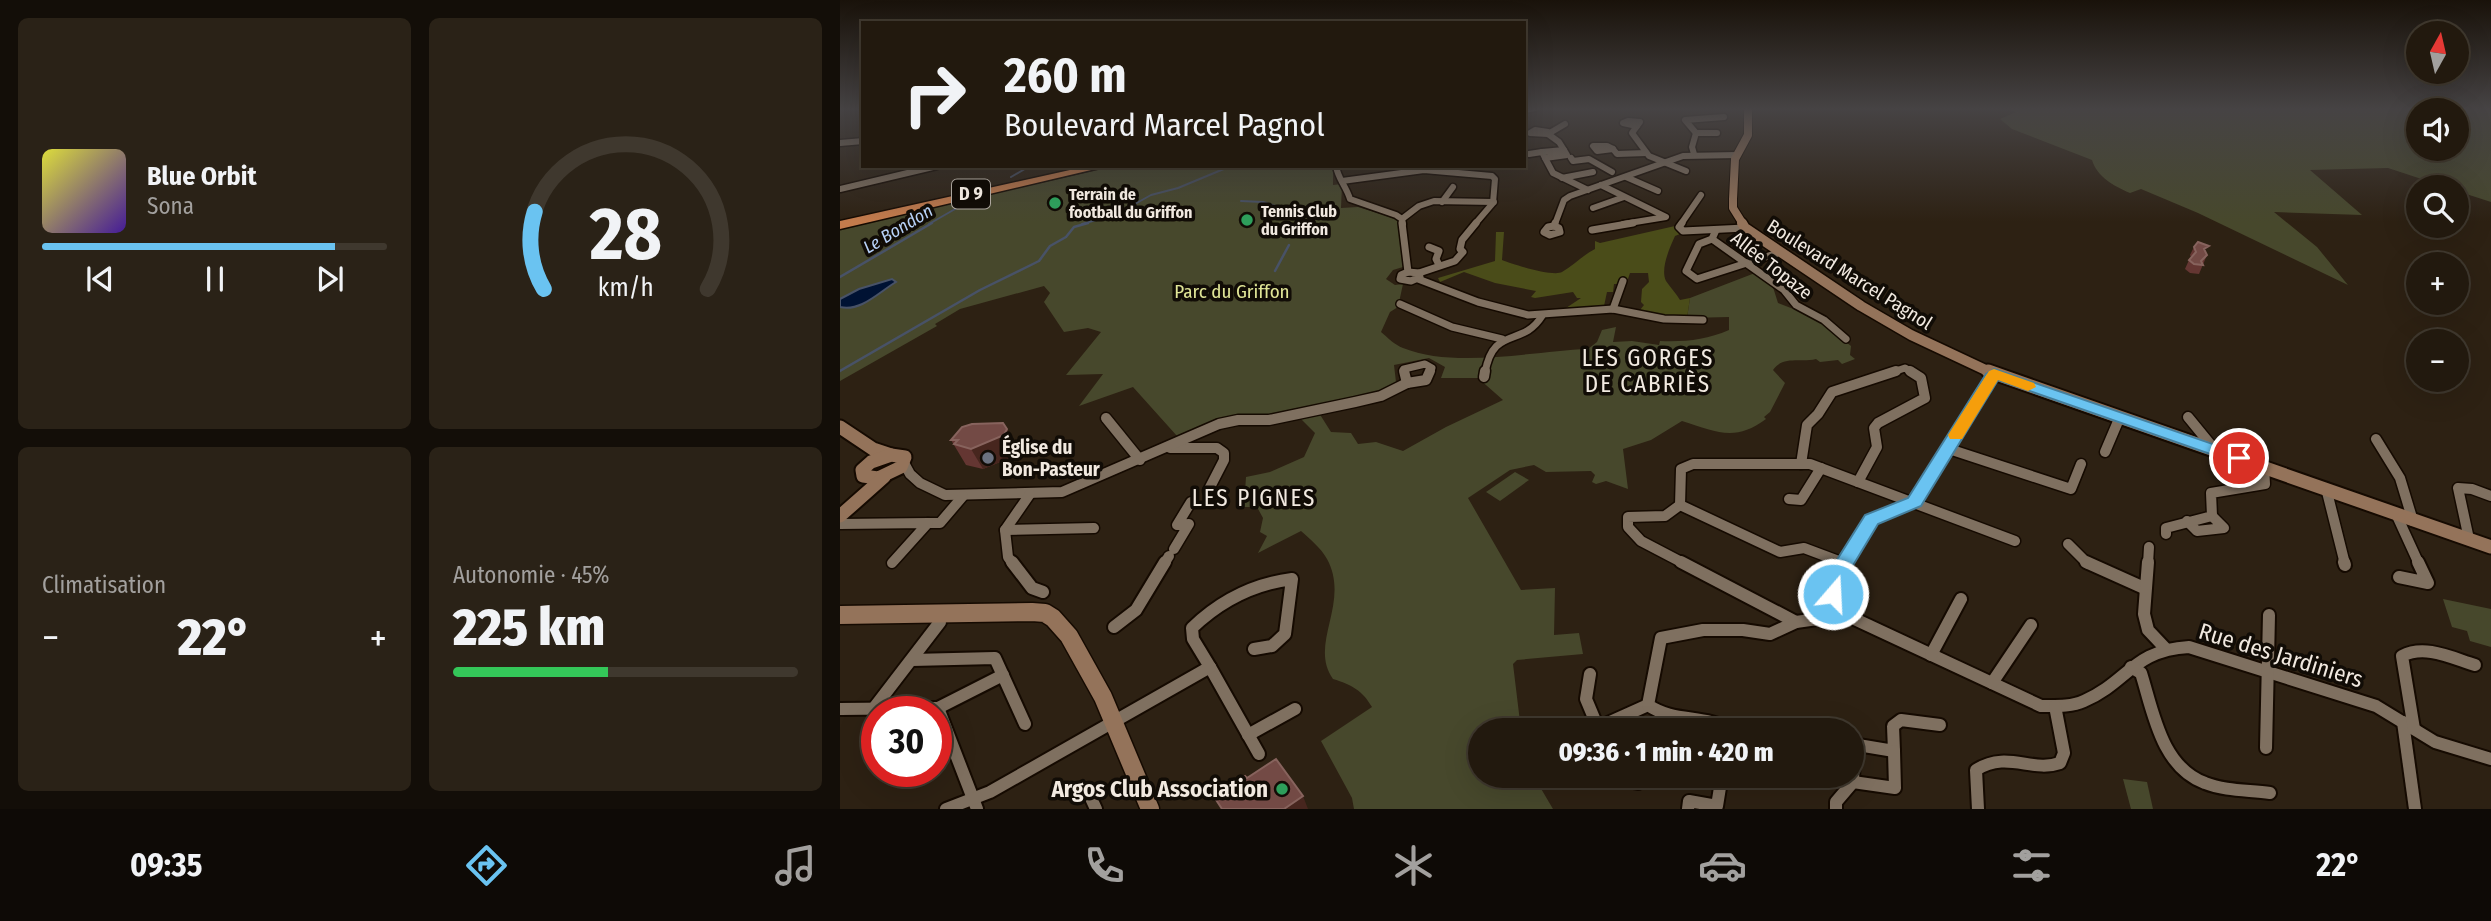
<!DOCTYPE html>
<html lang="fr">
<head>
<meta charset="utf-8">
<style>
	body { margin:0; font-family:"Fira Sans Condensed",sans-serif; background:#2a2217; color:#f1f3f6; height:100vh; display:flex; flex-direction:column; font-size:26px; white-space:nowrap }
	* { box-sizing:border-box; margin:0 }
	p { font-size:23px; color:#a2a09e }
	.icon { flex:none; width:38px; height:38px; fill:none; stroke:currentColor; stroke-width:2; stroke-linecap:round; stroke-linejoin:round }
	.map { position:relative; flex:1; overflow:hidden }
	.drawer { display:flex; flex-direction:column; gap:18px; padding:18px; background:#130e08; width:840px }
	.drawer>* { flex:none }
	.hud { position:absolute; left:21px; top:21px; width:665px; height:147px; border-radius:0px; box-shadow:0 7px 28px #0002,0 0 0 2px #3f382e; background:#22190e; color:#f1f3f6; overflow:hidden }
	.needle { width:46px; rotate:8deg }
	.fabs { position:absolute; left:1566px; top:21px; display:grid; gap:14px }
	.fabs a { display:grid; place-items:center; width:63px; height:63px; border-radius:50%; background:#22190e; box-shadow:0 7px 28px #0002,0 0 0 2px #3f382e; font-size:35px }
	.speed { position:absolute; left:21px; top:696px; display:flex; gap:14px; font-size:35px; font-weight:700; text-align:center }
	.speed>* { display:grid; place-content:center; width:91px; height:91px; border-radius:50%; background:#22190e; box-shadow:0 7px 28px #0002,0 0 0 2px #3f382e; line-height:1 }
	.speed .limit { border:10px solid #d22; background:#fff; color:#111 }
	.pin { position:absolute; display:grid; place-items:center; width:60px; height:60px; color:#fff; margin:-30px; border:4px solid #fff; border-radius:50%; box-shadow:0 2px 7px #0007 }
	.me { position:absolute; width:77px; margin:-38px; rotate:19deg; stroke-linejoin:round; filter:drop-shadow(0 0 5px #0008) }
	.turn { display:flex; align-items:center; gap:24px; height:147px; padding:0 28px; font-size:32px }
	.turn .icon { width:91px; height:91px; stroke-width:2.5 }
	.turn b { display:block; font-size:49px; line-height:60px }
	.big { font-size:52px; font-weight:800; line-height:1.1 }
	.drawer .tile { flex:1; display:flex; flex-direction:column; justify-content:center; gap:10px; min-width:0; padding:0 24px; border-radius:10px; background:#2a2217 }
	.drawer .dial { align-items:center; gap:0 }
	.dial svg { height:182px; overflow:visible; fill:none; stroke:#3f382e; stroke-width:7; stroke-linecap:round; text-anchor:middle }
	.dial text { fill:#f1f3f6; stroke:none }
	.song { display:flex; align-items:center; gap:21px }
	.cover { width:84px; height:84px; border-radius:10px; background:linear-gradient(135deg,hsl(60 70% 55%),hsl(260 70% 35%)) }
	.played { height:7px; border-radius:4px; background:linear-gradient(90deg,#6ac3f1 85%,#3f382e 85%) }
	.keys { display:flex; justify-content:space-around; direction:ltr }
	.heat { display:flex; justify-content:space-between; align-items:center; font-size:38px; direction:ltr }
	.charge { height:10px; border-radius:5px; background:linear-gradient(90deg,#34c759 45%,#3f382e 0) }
	.drawer .tiles { flex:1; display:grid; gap:18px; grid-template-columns:repeat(2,1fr) }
	.trip { position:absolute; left:628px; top:718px; width:396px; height:70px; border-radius:35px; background:#22190e; box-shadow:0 7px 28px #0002,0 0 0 2px #3f382e; font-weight:800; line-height:70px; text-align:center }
	.dock { display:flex; height:112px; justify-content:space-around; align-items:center; background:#0e0a06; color:#a2a09e }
	.dock .icon { width:49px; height:49px }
	.dock .active { color:#6ac3f1 }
	.dock b { font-size:32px; color:#f1f3f6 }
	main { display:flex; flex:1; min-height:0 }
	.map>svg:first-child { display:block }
</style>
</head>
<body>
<main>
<section class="drawer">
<div class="tiles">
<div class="tile">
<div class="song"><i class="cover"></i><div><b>Blue Orbit</b><p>Sona</p></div></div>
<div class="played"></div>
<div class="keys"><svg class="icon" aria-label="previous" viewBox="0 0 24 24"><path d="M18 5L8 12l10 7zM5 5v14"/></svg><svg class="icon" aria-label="pause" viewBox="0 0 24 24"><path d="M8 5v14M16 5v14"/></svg><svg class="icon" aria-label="next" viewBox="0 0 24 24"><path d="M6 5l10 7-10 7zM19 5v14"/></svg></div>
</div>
<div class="tile dial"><svg viewBox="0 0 100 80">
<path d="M14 69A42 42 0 1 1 86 69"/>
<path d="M14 69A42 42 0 0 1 10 35" stroke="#6ac3f1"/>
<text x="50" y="56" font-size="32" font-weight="700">28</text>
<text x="50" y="72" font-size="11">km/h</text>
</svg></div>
<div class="tile"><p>Climatisation</p>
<div class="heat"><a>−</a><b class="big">22°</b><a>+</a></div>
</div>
<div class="tile"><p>Autonomie · 45%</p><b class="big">225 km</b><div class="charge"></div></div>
</div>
</section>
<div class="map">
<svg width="1651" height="809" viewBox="0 0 1651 809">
	<rect width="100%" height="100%" fill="#2d2113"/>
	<g fill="#47482c" fill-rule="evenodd">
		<path d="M 1163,108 L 1651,108 L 1651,202 L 1617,191 L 1617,187 L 1606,187 L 1548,168 L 1470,170 L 1522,215 L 1434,212 L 1477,247 L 1508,285 L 1358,213 L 1301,189 L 1290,193 C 1274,186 1257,177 1252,160 L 1172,129 L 1160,119 L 1176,112 ZM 1578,110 L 1617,110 L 1617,149 L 1578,149 Z"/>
		<path d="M 276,166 L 493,166 L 493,185 L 502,184 L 501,208 L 518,207 L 560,220 L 563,267 L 553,270 L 546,279 L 555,285 L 563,284 L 558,307 L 550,312 L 541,332 C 548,338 555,345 563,348 C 615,369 693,351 748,349 L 757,342 L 762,330 L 776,327 L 773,342 L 792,341 L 819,345 L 820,341 C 845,342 866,340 889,330 L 889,317 L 847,318 L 850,298 L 915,273 L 932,284 L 938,303 L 974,317 L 1011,346 L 1010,355 L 1015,359 L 1002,364 L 998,360 L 980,362 L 976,359 C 962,363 943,355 933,370 L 945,383 L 930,412 L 924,417 L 926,419 C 895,442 877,432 842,421 L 811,440 L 783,449 L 788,489 L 766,481 L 756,484 L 752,482 L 755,475 L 751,471 L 706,472 L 694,465 L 670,470 L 628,498 L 681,590 L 715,588 L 714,635 L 739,633 L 743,654 L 677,660 L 673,664 L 681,730 L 640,730 L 640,775 L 693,775 L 713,809 L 514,809 L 512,798 L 481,741 L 532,707 C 522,690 512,685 493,679 C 468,644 511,603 487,559 C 481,548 470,539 461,531 L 418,553 L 427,536 L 420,532 L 423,518 L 417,507 L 404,507 L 406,477 L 430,472 L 464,457 L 475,433 L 459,417 L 479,413 L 491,432 L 511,433 L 518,444 L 536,442 L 563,451 L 606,427 L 663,400 L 638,378 L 601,378 L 605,367 L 589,358 L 554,365 L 556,382 L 542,390 L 425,416 L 379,420 L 337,436 L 293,387 L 239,406 L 263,374 L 226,375 L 261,332 L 248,328 L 224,332 L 204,302 L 210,293 L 204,286 L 120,309 L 95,324 L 97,326 L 0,381 L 0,228 Z"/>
		<polygon points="675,472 689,480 660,501 646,492"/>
		<polygon points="1603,599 1651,609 1651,647 1630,641 1627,631 1612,627"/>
		<polygon points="1283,779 1307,782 1313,809 1291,809"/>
	</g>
	<path fill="#4a4c19" d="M 835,226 L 840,234 L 835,236 C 830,247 820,269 826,281 C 830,287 836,293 840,300 L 850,298 L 847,318 L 814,315 L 800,310 L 804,305 L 801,302 L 802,289 L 809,282 L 808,273 L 790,273 L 788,279 L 779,280 L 778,284 L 774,284 L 773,292 L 767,292 L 764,306 L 723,310 L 741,298 L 737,298 L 733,292 L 695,298 L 691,297 L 696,291 L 655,283 L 624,272 L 600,282 L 598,278 L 655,261 L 656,232 L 664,232 L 662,260 C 672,264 713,277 722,272 C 734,265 743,255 755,249 L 755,241 L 760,243 Z"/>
	<path fill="#001233" stroke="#485267" stroke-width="2" d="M 52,279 L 56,282 C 39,292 21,312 0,307 L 0,299 L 19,289 Z"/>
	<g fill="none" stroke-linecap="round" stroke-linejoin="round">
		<g stroke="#485267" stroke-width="2">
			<polyline points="171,177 190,166"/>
			<polyline points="401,201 423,202 444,209 446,213"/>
			<polyline points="89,224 129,201"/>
			<polyline points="242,224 277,214 311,195 338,188 391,166"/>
		</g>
		<g stroke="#485267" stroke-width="2.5">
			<polyline points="435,271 449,245"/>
			<polyline points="0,277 92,223"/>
			<polyline points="0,371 140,290 199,261 210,246 226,237 234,227 248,223"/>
		</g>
		<g stroke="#150a01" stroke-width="9">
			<g id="street-far3">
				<polyline points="684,110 695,108"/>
				<polygon points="788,121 800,122 797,126 783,123"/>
				<polyline points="797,126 792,133 809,156 846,171"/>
				<polyline points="708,132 695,130 690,133 708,134"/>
				<polyline points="856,133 845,120 884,117"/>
				<polyline points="0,143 23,141"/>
				<polygon points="753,146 767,146 773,149 757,151"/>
				<polyline points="773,149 777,154 806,153"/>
				<polygon points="724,150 727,155 705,158 702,152"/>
				<polyline points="724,150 719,142 708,134 725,124"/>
				<polyline points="689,154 702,152"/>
				<polyline points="854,154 852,147 856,133 877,133"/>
				<polyline points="705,158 713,173 748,190"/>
				<polyline points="731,158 733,161 749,159 772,172"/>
				<path d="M 496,166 C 498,179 506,186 510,199 L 556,215 L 562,219 L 563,224"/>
				<polyline points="786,177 818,191"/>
				<polyline points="722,178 753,172"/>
				<polyline points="502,181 584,170 652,176 655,179 653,203 635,224"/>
				<polyline points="761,185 826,217 783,224"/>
				<polyline points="0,189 97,166"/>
				<polyline points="602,202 613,187"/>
				<polyline points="753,208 784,197"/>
				<polyline points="562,219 579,206 594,201 654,202"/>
				<polyline points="715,224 724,200 730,196 843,156 897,155"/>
				<polyline points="841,224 861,195"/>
			</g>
		</g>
		<g stroke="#150a01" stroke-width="10">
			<g id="street-far2">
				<polyline points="562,223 568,272"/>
				<polyline points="842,223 839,227 843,231 905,228"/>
				<polygon points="714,226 719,228 720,232 710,235 704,232 708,227"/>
				<polyline points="714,226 715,223"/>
				<polyline points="752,230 793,223"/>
				<polyline points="876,230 872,239 859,244 846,271 857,279 941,252"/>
				<polyline points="872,239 944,290 956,305 984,320 1006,339"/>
				<polyline points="589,247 599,251 596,259 599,265"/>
				<polygon points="568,272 579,273 580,277 571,281 560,279 561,275"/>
				<polyline points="579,273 615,261 623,252 620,249 622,240 636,223"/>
				<polyline points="578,279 638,302 688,315 773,309 824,319 863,320"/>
				<polyline points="560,304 612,327 662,339"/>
				<polyline points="773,309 783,281"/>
				<polyline points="565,373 564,369 585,364 592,368 590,373"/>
				<path d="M 645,373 C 653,325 682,348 702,316"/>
				<polyline points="1050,373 1065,368 1073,373"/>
			</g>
		</g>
		<g stroke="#150a01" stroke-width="13">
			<g id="street-far1">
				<polyline points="564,371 567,383"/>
				<polyline points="644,377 645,371"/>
				<polyline points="567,383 586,380 590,371"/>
				<polyline points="1348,417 1375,450"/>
				<polyline points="266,418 300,460"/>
				<polyline points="1536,439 1560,478 1573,521"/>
				<polyline points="330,448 377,448 384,453 384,460 368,491"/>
				<polyline points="1109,449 1231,489 1241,464"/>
				<polyline points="1265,452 1279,419"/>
				<polyline points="64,463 70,474 80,483 105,495 222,492 379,424 398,420 429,420 515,402 541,396 567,383"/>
				<polyline points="961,464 967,425 978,414 992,392 1056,371"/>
				<polyline points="1018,482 1037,447 1034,428 1038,423 1085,398 1081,378 1070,371"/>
				<polyline points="1487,492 1505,564"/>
				<polyline points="949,499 961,500 981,468"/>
				<polyline points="840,505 825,516 788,517 788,527 801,541 845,564"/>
				<polyline points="1557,516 1579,564"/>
				<polyline points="1347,521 1357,531 1384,528 1372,516"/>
				<polyline points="88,523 100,523 123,496"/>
				<polyline points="0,524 88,523 52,563"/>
				<polyline points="165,530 254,528"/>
				<polyline points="1326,534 1326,528 1372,516 1371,493 1425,484 1424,467"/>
				<polyline points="1629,539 1618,488 1632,489 1651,496"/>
				<polyline points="1228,544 1248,564"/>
				<polyline points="334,549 349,524 337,525 351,502"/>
				<polyline points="1004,563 964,548 940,552 840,505 841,469 853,464 970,464 1175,541"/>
				<polyline points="173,564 168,557 165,530 190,494"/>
				<polyline points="324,564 329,556"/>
				<polyline points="1003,564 1031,520 1074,502 1154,374"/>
				<polyline points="1308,564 1309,547"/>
			</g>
		</g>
		<g stroke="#150a01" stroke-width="16">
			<g id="street">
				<polyline points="172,562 192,588 203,592"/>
				<polyline points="841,562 956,622"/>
				<path d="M 1004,562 C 992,582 988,597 1006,615 L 1201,706 C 1215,706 1231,707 1244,701 C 1288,682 1293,650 1349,647 L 1536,706 L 1595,742 L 1651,759"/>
				<polyline points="1246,562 1304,588"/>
				<polyline points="1308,562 1304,614 1308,630 1325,648"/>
				<polyline points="1504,562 1505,565"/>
				<polyline points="1559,577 1588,583 1578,562"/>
				<polyline points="274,627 296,610 325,562"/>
				<polyline points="1091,655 1121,599"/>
				<polyline points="72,660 155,658 185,724"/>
				<polyline points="370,667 419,754"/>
				<path d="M 1291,667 L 1301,673 C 1313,711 1321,767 1365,783 C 1385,791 1409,790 1430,793"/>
				<polyline points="750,674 746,699 759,730"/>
				<polyline points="1152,683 1191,625"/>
				<polyline points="34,708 100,622"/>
				<polyline points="98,708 163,675"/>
				<polyline points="0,709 98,708 137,809"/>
				<polyline points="1563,722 1575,809"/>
				<polyline points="759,727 808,705"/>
				<path d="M 1574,729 L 1562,656 C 1585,644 1612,658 1635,665"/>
				<path d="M 891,730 C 864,714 834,723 808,705 L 821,638 L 863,630 L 903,630 L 930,634 L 956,622 L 1006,615"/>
				<polyline points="408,735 455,709"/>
				<polyline points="1012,744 1054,751 1053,726 1061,720 1100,725"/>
				<polyline points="1426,748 1429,615"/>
				<polyline points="758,775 798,783"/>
				<polyline points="1013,782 1055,788 1054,751"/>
				<polyline points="250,796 256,809"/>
				<path d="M 106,809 L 150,792 L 370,667 L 353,639 L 352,628 C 380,601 413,584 452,579 L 445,634 L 432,646 L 414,649"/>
				<polyline points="848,809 849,801 877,806 882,775"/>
				<polyline points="996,809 996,802 1013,782 1014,745"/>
				<path d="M 1138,809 L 1136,770 C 1167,750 1192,773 1220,763 L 1224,753 L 1215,706"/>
			</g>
		</g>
		<g stroke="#150a01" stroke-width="10">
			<polyline id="secondary-far3" points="903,224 893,208 893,199 895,159 908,135 908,108"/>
		</g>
		<g stroke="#150a01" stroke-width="13">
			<polyline id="secondary-far2" points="902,223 905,228 1021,306 1071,335 1152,373"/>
		</g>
		<g stroke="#150a01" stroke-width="17">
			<g id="secondary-far1">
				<polyline points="1148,371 1651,547"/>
				<polyline points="0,427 33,449 51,455"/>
				<polygon points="51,455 65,457 61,467 38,478 23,476 22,470 31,462"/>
				<polyline points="0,516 44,477"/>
			</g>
		</g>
		<g stroke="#150a01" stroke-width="21">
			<polyline id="secondary" points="0,615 192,612 205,613 213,618 229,636 263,697 310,809"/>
		</g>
		<g stroke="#150a01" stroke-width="3">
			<polygon id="highway" points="248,166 268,166 0,229 0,221"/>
		</g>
		<use href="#street-far3" stroke="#7f7060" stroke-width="6"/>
		<use href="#street-far2" stroke="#7f7060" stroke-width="7"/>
		<use href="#street-far1" stroke="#7f7060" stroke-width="10"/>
		<use href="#street" stroke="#7f7060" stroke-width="12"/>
		<use href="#secondary-far3" stroke="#94735a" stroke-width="8"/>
		<use href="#secondary-far2" stroke="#94735a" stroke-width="10"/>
		<use href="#secondary-far1" stroke="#94735a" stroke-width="13"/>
		<use href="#secondary" stroke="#94735a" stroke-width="18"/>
		<use href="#highway" fill="#c47b4c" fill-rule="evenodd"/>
	</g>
	<g fill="#643632">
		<polygon points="1354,247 1366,253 1367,255 1359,274 1350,273 1345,269 1349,260 1351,257 1350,255"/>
		<polygon points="122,427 178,449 175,456 143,469 126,465 111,440"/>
	</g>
	<g fill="#47261e">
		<polygon points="167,429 178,449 175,456 143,469 131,449"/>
		<polygon points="463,796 468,809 444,809"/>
	</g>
	<g fill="#734a45" stroke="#87635d" stroke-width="2">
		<polygon points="1358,242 1369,246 1364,249 1367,255 1361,261 1363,265 1354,264 1349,260 1356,252 1354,247"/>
		<polygon points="163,423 167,429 164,435 131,449 114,444 118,440 111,440 122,427 132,424"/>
		<polygon points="436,759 463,796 444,809 382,809 373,795 405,776 407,778"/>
	</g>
	<linearGradient id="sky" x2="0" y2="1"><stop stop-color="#19120a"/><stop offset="0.49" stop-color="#464344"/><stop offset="1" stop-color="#464344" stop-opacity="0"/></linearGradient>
	<rect width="1651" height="222" fill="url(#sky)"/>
	<polygon fill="#6ac3f1" stroke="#457f9d" stroke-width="2" points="1154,369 1405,455 1408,458 1405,462 1393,462 1158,380 1081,506 1038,524 1003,582 1003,594 1000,600 993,602 986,600 983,582 1025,515 1068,498 1146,374"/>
	<polygon fill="#f59e0b" points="1154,369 1194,383 1196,387 1188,391 1158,380 1122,439 1110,439 1108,435 1149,371"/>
	<g fill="#2e9e5b" stroke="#110c06" stroke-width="2.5">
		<circle cx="215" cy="203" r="7"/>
		<circle cx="407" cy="220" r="7"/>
		<circle cx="442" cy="789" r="7"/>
	</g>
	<circle fill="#6b7280" stroke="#110c06" stroke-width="2.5" cx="148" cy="458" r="7"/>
	<g text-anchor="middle" stroke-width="7" stroke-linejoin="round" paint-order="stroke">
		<g font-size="16" font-weight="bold" fill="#f1e9e0" stroke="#110c06" text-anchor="start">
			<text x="229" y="200">Terrain de<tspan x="229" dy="18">football du Griffon</tspan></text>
			<text x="421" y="217">Tennis Club<tspan x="421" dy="18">du Griffon</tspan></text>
		</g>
		<rect fill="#110c06" stroke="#aea79f" stroke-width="2" x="112" y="179.5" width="38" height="29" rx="5"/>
		<g font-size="18" font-weight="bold" fill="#f1e9e0">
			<text x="131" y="200">D 9</text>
		</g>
		<g font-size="18" font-style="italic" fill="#b8d2f8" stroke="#110c06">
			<text transform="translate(58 229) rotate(-31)" y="6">Le Bondon</text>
		</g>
		<g font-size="19" fill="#f1e9e0" stroke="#110c06">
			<text transform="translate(932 265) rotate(38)" y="7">Allée Topaze</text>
			<text transform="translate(1010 274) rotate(32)" y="7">Boulevard Marcel Pagnol</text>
		</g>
		<g font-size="19" fill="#e0e596" stroke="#110c06">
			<text x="392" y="298">Parc du Griffon</text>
		</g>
		<g font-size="19" font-weight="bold" fill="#f1e9e0" stroke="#110c06" text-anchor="start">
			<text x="162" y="454">Église du<tspan x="162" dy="22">Bon-Pasteur</tspan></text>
		</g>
		<g font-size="23" letter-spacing="2" fill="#f1e9e0" stroke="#110c06">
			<text x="808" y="366">LES GORGES<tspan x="808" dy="26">DE CABRIÈS</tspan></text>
			<text x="414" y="506">LES PIGNES</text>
		</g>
		<g font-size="23" fill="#f1e9e0" stroke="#110c06">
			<text transform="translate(1441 655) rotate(17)" y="8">Rue des Jardiniers</text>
		</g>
		<g font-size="23" font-weight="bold" fill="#f1e9e0" stroke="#110c06" text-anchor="end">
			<text x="428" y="797">Argos Club Association</text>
		</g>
	</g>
</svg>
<div class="fabs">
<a><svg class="needle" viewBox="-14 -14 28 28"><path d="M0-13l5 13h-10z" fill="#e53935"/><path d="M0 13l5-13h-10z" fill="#a2a09e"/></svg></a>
<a><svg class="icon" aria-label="sound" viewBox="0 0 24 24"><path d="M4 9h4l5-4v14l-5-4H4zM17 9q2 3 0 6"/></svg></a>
<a><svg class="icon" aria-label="search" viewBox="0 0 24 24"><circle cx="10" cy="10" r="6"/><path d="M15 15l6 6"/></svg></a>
<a>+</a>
<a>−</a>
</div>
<div class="speed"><div class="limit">30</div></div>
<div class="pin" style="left:1399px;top:458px;background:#d93025"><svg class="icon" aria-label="arrive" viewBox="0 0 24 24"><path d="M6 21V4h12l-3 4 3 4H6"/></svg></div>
<svg class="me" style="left:993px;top:594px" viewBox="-20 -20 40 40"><circle r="17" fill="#6ac3f1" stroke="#fff" stroke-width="3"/><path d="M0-11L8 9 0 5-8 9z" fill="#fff"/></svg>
<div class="trip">09:36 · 1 min · 420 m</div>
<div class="hud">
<div class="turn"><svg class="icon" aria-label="right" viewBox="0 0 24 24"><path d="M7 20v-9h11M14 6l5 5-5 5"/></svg><div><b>260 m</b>Boulevard Marcel Pagnol</div></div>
</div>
</div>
</main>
<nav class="dock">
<b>09:35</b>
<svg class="icon active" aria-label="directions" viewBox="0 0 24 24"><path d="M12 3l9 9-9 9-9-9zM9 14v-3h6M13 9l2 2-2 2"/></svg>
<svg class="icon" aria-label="music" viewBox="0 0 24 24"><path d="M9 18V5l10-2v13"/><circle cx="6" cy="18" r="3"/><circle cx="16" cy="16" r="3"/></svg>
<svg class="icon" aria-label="phone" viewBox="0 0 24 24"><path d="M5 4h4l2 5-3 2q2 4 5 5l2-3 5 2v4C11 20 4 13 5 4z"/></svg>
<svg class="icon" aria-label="climate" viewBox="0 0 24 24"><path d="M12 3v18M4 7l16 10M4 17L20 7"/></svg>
<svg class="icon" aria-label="car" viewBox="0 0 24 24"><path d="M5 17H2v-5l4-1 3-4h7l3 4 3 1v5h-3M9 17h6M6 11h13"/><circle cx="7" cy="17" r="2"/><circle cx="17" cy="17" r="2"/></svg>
<svg class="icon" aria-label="filters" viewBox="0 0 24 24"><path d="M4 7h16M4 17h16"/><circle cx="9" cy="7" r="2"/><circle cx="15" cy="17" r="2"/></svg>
<b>22°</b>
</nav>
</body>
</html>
